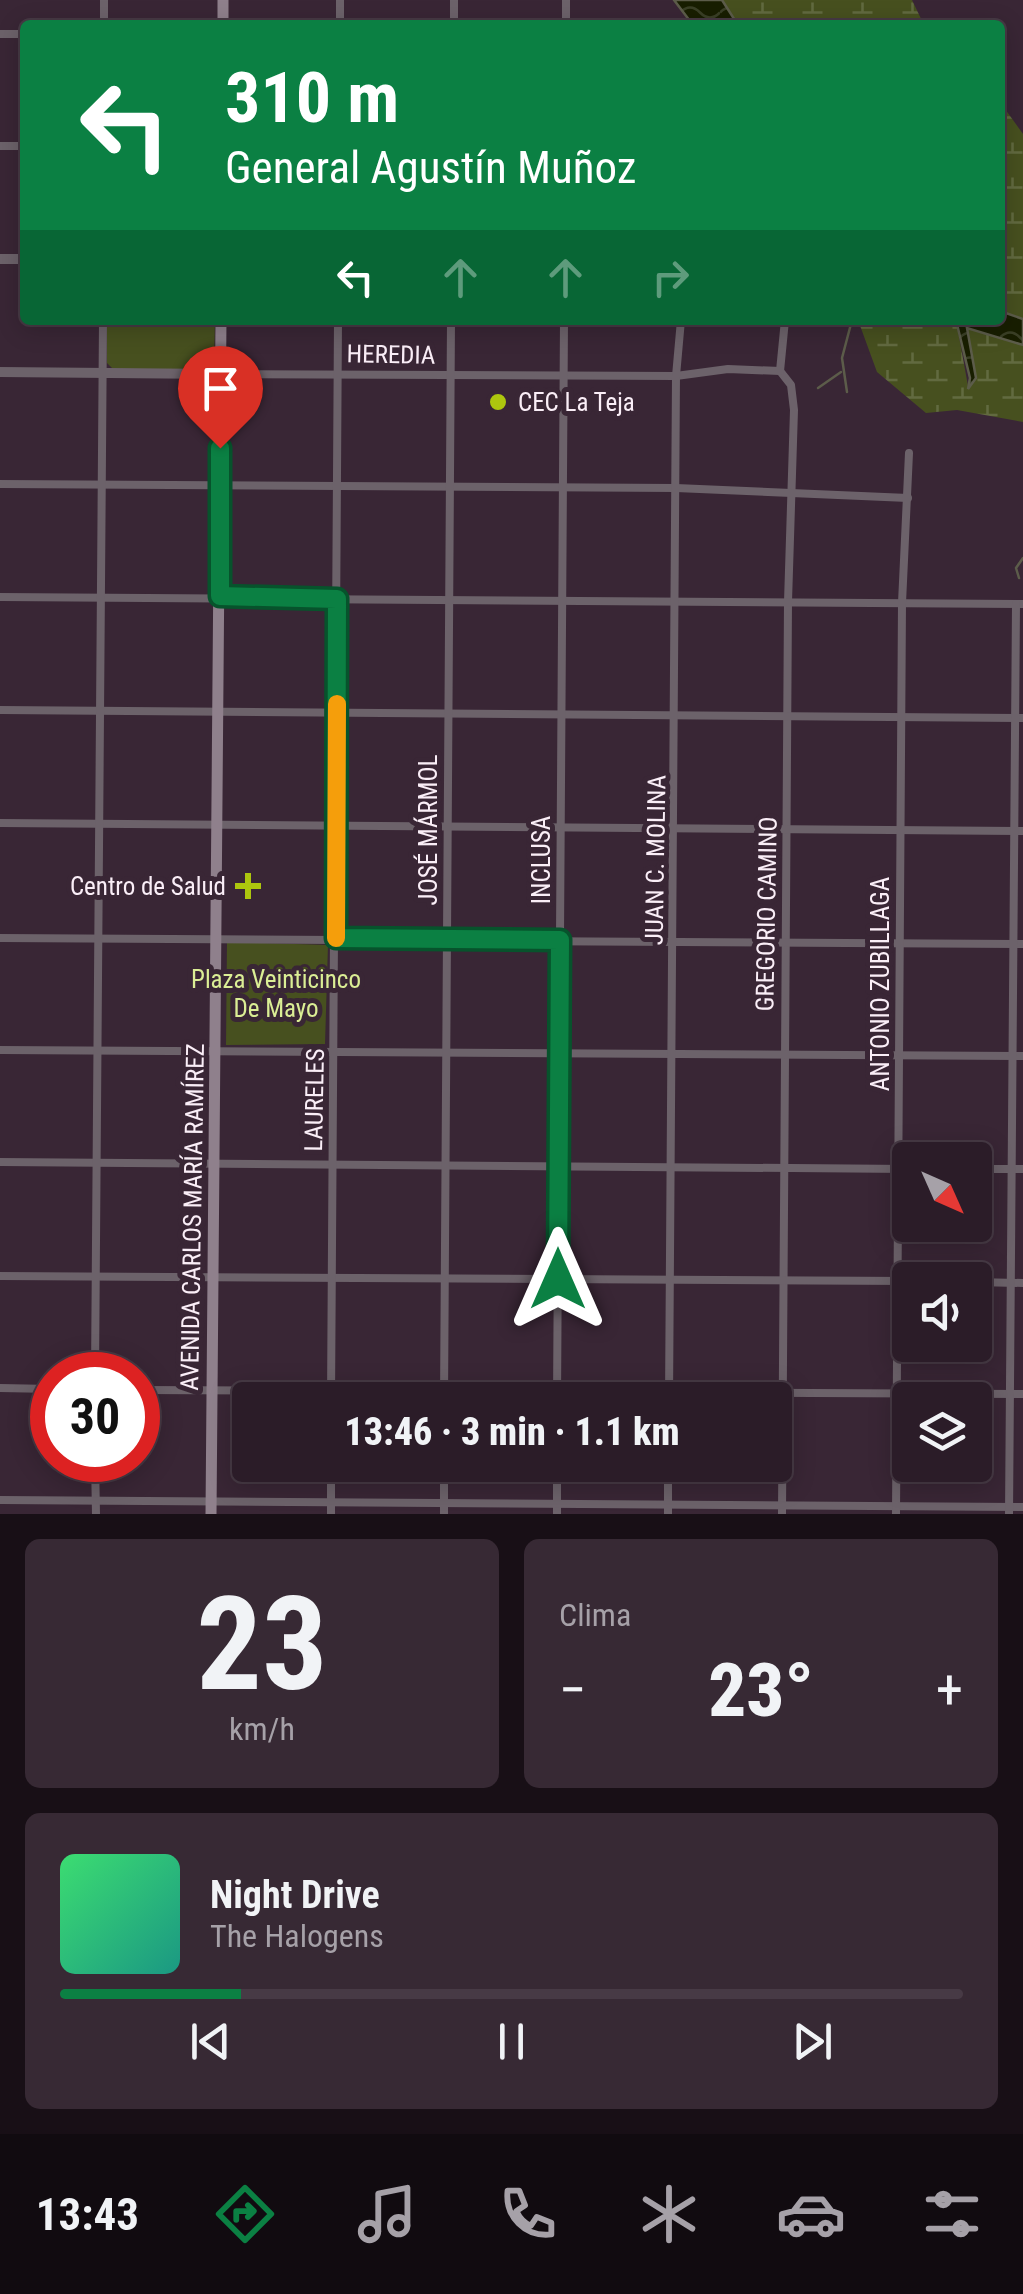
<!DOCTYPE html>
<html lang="es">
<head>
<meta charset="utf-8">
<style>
	body { margin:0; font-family:"Roboto Condensed",sans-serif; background:#372934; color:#f1f3f6; height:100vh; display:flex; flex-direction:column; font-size:38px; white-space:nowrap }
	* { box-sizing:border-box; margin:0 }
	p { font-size:32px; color:#a6a1a8 }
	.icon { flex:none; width:55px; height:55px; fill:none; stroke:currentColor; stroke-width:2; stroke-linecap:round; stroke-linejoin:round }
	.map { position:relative; height:1514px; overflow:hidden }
	.drawer { display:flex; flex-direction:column; gap:25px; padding:25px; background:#180f16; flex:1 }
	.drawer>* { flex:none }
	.hud { position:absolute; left:20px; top:20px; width:985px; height:305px; border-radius:10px; box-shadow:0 5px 25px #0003,0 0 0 2px #473a45; background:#0b8043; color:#fff; overflow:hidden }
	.needle { width:65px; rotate:135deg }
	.fabs { position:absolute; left:892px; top:1142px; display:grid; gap:20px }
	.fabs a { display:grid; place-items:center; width:100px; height:100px; border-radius:10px; background:#2b1c28; box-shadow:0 5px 25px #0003,0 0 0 2px #473a45; font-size:50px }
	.speed { position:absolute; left:30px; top:1352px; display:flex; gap:20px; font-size:50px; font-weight:700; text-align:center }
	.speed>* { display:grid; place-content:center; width:130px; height:130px; border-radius:50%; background:#2b1c28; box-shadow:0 5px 25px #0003,0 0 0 2px #473a45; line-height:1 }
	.speed .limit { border:15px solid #d22; background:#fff; color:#111 }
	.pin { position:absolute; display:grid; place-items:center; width:85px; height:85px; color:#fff; margin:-102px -42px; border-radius:50% 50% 50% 0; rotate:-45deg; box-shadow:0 0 10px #0007 }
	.pin .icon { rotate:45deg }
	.me { position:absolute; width:110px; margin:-55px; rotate:0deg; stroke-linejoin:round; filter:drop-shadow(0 0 8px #0008) }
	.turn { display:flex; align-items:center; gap:35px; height:210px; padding:0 40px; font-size:45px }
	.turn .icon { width:130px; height:130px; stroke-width:2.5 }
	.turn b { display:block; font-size:70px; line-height:85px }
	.lanes { display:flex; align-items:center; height:95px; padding:0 40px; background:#0003; justify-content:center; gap:50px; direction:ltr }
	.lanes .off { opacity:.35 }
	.big { font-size:75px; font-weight:800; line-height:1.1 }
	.drawer .widget { flex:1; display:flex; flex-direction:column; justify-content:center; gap:15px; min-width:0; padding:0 35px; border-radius:15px; background:#372934 }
	.drawer .dial { align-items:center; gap:0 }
	.dial b { font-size:130px; line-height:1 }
	.song { display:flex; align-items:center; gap:30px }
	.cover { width:120px; height:120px; border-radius:15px; background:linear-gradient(135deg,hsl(140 70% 55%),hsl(170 70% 35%)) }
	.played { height:10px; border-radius:5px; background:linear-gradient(90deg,#0b8043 20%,#473a45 20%) }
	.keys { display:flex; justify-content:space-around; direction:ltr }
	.heat { display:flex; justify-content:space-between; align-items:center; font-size:55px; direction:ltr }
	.drawer .tiles { flex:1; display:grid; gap:25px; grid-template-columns:1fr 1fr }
	.widget:last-child { grid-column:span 2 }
	.trip { position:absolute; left:232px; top:1382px; width:560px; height:100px; border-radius:10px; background:#2b1c28; box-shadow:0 5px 25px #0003,0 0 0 2px #473a45; font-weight:800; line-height:100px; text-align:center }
	.menu { display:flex; height:160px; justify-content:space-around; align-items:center; background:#110b10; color:#a6a1a8 }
	.menu .icon { width:70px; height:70px }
	.menu .current { color:#0b8043 }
	.menu b { font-size:45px; color:#f1f3f6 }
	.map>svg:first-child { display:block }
</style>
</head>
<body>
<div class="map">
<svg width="1023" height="1514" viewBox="0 0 1023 1514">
	<defs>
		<pattern id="wetland-marsh" width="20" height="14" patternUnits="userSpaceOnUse" patternTransform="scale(2.5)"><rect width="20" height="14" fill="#47501f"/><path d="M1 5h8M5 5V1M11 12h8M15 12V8" fill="none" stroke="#626a40"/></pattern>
		<pattern id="water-waves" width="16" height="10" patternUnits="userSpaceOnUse" patternTransform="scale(2.5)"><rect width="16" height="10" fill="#181e00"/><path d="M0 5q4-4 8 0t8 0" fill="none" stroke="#3a3f26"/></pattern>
	</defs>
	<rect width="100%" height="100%" fill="#392635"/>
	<g fill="#47501f">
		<polygon points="107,320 215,320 214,365 208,369 113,369 107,363"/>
		<polygon points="227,942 328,945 325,1044 226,1045"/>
	</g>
	<g fill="url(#wetland-marsh)">
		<polygon points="722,0 912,0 924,25 738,25"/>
		<polygon points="1000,102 1023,134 1023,319 1000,311"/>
		<polygon points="858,320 956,320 968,386 976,378 966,328 973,326 1023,345 1023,422 957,410 926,413 877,372"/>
	</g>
	<g fill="url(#water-waves)" stroke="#5c5c4a" stroke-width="2.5">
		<polygon points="674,0 722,0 738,25 693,25"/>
		<polygon points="1000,311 1023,319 1023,345 967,328 976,378 968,389 970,378 956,320 1000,320"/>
	</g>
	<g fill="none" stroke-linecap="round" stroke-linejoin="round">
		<g stroke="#5c5c4a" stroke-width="2.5">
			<polyline points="818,388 841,372"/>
			<polyline points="847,392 842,358 852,320"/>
			<polyline points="1019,578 1016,568 1023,558"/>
		</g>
		<g stroke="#6c626a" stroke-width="8">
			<polyline points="104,25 104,0"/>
			<polyline points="340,25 340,0"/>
			<polyline points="454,25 454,0"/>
			<polyline points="566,25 566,0"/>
			<polyline points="0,34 25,34"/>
			<polyline points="0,146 25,146"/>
			<polyline points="780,371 791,385 794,410 788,602 782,1514"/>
			<polyline points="780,371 785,320"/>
			<polyline points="221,374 676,376 728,369 780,371"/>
			<polyline points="0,484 676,488 908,498"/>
			<polyline points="0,597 1023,604"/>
			<polyline points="0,710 1023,718"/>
			<polyline points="0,823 1023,831"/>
			<polyline points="0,938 1023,944"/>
			<polyline points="0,1050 1023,1056"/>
			<polyline points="0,1162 910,1169"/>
			<polyline points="975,1169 1023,1169"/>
			<polyline points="0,1276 910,1281"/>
			<polyline points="975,1282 1023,1283"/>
			<polyline points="95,1375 103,320"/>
			<polyline points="0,1388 52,1389"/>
			<polyline points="138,1390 1023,1394"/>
			<polyline points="331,1400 338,320"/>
			<polyline points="444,1400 451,320"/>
			<polyline points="557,1400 564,320"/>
			<polyline points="669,1400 676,376 681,320"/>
			<polyline points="95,1460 96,1514"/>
			<polyline points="557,1465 557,1514"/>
			<polyline points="0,1500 1023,1507"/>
			<polyline points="331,1514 331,1465"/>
			<polyline points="444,1514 444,1465"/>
			<polyline points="668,1514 668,1465"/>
			<polyline points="896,1514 902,603 909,453"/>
			<polyline points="1009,1514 1016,604"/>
		</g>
		<g stroke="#6c626a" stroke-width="10">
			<polyline points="0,259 25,259"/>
			<polyline points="0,372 220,374"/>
		</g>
		<g stroke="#8f808c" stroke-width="11">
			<polyline points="223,0 223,25"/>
			<polyline points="211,1514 221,320"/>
		</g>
	</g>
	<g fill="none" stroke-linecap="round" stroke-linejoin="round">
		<g stroke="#07532c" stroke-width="25">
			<polyline id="route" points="220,448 220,596 337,599 336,938 560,940 558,1279"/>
		</g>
		<use href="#route" stroke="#0b8043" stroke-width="18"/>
		<polyline stroke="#f59e0b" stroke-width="18" points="336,938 337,704"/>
	</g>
	<g fill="#adc60e" stroke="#392635" stroke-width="4">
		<circle cx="498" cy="402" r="10"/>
		<path d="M243 871h10v10h10v10h-10v10h-10v-10h-10v-10h10z"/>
	</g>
	<g text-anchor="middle" stroke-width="10" stroke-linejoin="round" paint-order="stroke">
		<g font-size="25" fill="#faeef7" stroke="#392635">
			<text transform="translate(391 354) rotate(1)" y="9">HEREDIA</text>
			<text transform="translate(428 830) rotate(-90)" y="9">JOSÉ MÁRMOL</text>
			<text transform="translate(541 860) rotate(-90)" y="9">INCLUSA</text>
			<text transform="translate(655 860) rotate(-89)" y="9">JUAN C. MOLINA</text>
			<text transform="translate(766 914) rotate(-89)" y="9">GREGORIO CAMINO</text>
			<text transform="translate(880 984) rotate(-90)" y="9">ANTONIO ZUBILLAGA</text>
			<text transform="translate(314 1100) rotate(-89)" y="9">LAURELES</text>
			<text transform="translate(192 1217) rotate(-89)" y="9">AVENIDA CARLOS MARÍA RAMÍREZ</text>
		</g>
		<g font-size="25" fill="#faeef7" stroke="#392635" text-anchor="start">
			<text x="518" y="411">CEC La Teja</text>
			<text x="226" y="895" text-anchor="end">Centro de Salud</text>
		</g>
		<g font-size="25" fill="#dbee95" stroke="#392635">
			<text x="276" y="988">Plaza Veinticinco<tspan x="276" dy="29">De Mayo</tspan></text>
		</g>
	</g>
</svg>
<div class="fabs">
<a><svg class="needle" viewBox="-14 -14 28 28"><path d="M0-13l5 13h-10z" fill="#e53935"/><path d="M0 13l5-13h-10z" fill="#a6a1a8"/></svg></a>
<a><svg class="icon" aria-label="sound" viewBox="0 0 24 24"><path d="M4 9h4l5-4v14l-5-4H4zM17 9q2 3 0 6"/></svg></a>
<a><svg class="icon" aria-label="layers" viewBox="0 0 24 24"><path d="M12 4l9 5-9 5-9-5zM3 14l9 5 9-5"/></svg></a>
</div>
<div class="speed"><div class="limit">30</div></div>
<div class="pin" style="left:220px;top:448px;background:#d93025"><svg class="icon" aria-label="arrive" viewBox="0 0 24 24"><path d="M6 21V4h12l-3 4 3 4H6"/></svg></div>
<svg class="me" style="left:558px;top:1279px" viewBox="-20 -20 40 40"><path d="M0-17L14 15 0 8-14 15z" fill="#0b8043" stroke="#fff" stroke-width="4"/></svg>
<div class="trip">13:46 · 3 min · 1.1 km</div>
<div class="hud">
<div class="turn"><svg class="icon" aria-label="left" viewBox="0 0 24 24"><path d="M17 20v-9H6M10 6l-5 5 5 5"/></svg><div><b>310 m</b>General Agustín Muñoz</div></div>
<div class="lanes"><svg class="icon" aria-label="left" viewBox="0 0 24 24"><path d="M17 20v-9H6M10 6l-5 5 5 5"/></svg><svg class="icon off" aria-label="ahead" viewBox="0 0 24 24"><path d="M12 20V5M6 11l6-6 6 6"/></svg><svg class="icon off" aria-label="ahead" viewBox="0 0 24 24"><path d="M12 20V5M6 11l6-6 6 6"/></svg><svg class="icon off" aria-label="right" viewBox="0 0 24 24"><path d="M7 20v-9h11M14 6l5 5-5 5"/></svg></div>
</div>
</div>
<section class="drawer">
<div class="tiles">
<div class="widget dial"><b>23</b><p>km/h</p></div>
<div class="widget"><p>Clima</p>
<div class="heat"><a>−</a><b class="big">23°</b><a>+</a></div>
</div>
<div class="widget">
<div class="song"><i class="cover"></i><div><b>Night Drive</b><p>The Halogens</p></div></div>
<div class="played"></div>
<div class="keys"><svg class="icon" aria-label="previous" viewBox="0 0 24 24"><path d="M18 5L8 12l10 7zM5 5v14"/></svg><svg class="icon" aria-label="pause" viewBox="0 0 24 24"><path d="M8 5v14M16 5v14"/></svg><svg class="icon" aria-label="next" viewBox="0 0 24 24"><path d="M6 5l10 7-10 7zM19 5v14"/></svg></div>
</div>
</div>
</section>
<nav class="menu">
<b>13:43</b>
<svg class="icon current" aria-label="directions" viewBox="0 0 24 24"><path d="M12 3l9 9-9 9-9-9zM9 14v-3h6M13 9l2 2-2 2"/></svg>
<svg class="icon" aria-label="music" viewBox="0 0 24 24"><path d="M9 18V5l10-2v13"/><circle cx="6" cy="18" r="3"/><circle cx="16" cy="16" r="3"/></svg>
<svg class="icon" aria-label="phone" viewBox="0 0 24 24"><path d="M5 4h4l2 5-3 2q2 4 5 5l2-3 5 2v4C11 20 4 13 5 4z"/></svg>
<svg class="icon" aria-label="climate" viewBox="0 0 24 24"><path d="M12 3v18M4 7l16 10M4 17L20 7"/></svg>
<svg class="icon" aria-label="car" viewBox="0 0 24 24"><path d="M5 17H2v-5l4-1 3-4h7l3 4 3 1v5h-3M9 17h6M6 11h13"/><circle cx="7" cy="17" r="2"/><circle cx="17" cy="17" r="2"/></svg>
<svg class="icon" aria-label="filters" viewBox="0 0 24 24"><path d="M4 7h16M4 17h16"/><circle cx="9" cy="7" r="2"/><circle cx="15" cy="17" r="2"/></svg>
</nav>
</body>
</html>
